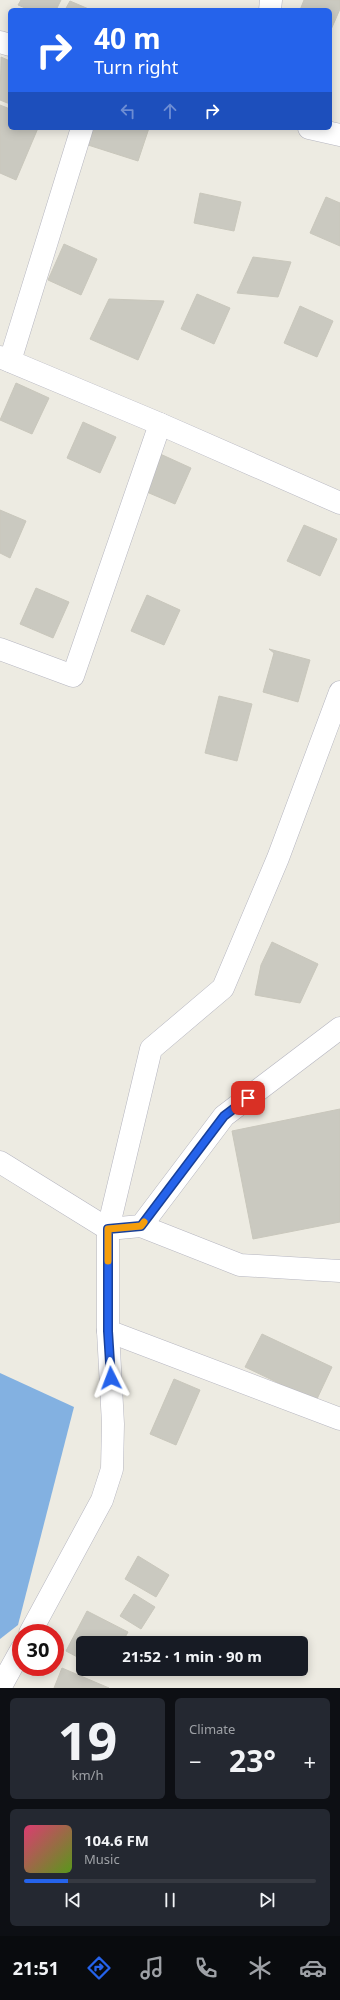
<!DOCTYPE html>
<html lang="en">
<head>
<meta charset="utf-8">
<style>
	body { margin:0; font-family:"Noto Sans",sans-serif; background:#242831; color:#f1f3f6; height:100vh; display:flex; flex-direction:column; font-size:15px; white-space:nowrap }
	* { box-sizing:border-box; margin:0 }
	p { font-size:13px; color:#9ea1a6 }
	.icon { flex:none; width:22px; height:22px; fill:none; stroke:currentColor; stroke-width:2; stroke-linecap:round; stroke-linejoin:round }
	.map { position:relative; height:1688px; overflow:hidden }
	.drawer { display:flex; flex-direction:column; gap:10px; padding:10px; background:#0d0f14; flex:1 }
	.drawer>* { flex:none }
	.hud { position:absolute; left:8px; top:8px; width:324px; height:122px; border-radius:6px; box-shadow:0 2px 10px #0003; background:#2563eb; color:#fff; overflow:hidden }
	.speed { position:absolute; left:12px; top:1624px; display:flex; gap:8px; font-size:20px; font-weight:700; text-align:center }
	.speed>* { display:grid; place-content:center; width:52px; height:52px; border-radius:50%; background:#171b24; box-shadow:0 2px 10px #0003; line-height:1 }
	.speed .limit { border:6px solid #d22; background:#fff; color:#111 }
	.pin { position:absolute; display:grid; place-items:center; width:34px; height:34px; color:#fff; margin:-17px; border-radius:8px; box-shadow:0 2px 6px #0006 }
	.me { position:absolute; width:44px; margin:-22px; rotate:357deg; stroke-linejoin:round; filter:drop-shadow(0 0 3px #0008) }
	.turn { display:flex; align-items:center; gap:14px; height:84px; padding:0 20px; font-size:18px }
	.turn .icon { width:52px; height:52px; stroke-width:2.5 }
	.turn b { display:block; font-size:28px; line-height:34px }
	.lanes { display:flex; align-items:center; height:38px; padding:0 20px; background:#0003; justify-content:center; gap:20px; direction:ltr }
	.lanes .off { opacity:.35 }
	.big { font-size:30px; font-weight:700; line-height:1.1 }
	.drawer .widget { flex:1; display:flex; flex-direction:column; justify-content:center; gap:6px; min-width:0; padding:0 14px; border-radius:6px; background:#242831 }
	.drawer .dial { align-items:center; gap:0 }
	.dial b { font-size:52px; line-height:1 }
	.song { display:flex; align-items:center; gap:12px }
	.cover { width:48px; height:48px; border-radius:6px; background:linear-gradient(135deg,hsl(340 70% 55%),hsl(90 70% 35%)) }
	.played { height:4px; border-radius:2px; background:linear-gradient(90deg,#2563eb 15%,#363941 15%) }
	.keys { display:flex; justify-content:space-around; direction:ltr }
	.heat { display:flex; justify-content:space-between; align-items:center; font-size:22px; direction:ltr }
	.drawer .tiles { flex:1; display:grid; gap:10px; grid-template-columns:1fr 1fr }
	.widget:last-child { grid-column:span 2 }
	.trip { position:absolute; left:76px; top:1636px; width:232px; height:40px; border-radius:6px; background:#171b24; box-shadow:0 2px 10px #0003; font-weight:700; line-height:40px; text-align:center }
	.menu { display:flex; height:64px; justify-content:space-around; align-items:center; background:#090b0e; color:#9ea1a6 }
	.menu .icon { width:28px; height:28px }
	.menu .active { color:#2563eb }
	.menu b { font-size:18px; color:#f1f3f6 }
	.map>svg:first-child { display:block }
</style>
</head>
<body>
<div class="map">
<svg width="340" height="1688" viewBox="0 0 340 1688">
	<rect width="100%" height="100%" fill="#edebe2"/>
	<polygon fill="#83b1e1" points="0,1373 74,1407 18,1625 0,1639"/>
	<g fill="#cac9c0" stroke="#c9c7bc">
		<polygon points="21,0 61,0 56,10 30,10 18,5"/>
		<polygon points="304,0 340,0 340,9 330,32 330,10 300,10"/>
		<polygon points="70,1 91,10 65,10"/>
		<polygon points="1,57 10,61 10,104 0,100"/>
		<polygon points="0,105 10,109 10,128 38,128 16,180 0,173"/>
		<polygon points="93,128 149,128 138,161 88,145"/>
		<polygon points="200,193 241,202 234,231 194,223"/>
		<polygon points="326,197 340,203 340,246 310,233"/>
		<polygon points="64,244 97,259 81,295 48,280"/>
		<polygon points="253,257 291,262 278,297 237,293"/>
		<polygon points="197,294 230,308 214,344 181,329"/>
		<polygon points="109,299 164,301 138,360 90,339"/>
		<polygon points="300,306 333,321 317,357 284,343"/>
		<polygon points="16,383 49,398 32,434 0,420"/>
		<polygon points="83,422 116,437 100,473 67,458"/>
		<polygon points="158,453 191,468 175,504 142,490"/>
		<polygon points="0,510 26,521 10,558 0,553"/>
		<polygon points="304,525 337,539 320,576 287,561"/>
		<polygon points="36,588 69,602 53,638 20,624"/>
		<polygon points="147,595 180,610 164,645 131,631"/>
		<polygon points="269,649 310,660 298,702 263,692 274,653"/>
		<polygon points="219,696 252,704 237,761 205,753"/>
		<polygon points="272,942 318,964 300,1003 255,995 261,965"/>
		<polygon points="340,1109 340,1222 253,1239 232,1131"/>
		<polygon points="262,1334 332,1367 316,1401 245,1367"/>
		<polygon points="174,1379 200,1390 176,1445 150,1434"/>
		<polygon points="138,1556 169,1575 156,1597 125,1579"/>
		<polygon points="134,1594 155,1607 141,1629 120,1616"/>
		<polygon points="87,1611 128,1632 122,1643 83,1643 83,1660 66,1651"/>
		<polygon points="62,1668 109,1688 54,1688"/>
	</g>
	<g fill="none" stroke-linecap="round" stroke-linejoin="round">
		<g stroke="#b6b6c0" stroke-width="23">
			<g id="minor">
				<polyline points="270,10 271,0"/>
				<polyline points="0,42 10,45"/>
				<polyline points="309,128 340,135"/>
				<polyline points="0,357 160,424 340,503"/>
				<polyline points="10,361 82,128"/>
				<polyline points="0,649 73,676 160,424"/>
				<polyline points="0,1162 108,1229 141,1226 224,1116 340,1028"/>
				<polyline points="141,1226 240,1265 340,1271"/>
				<polyline points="108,1331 340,1419"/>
				<polyline points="30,1633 102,1500 112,1469 113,1424 108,1331 108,1229 151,1049 223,988 278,858 340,692"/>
				<polyline points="0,1688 21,1650"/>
			</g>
		</g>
		<use href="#minor" stroke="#fff" stroke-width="22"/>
	</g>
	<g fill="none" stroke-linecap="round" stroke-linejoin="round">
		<g stroke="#184099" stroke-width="10">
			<polyline id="route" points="111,1378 108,1331 108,1229 141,1226 224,1116 248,1098"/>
		</g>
		<use href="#route" stroke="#2563eb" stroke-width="7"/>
		<polyline stroke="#f59e0b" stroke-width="7" points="108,1261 108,1229 141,1226 144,1222"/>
	</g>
</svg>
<div class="speed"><div class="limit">30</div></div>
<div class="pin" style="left:248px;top:1098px;background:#d93025"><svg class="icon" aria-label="arrive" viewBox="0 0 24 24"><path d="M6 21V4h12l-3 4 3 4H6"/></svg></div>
<svg class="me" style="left:111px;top:1378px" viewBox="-20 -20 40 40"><path d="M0-17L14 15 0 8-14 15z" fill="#2563eb" stroke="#fff" stroke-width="4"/></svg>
<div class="trip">21:52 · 1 min · 90 m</div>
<div class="hud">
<div class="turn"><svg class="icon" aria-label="right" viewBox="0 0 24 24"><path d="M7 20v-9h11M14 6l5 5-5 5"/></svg><div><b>40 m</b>Turn right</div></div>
<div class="lanes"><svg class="icon off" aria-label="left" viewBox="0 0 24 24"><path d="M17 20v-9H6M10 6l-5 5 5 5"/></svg><svg class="icon off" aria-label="ahead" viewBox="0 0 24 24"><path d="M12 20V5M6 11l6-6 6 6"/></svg><svg class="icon" aria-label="right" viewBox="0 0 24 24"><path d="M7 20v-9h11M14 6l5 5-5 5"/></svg></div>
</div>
</div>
<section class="drawer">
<div class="tiles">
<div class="widget dial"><b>19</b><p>km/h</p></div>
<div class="widget"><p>Climate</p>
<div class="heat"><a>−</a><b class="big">23°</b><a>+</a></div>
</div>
<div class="widget">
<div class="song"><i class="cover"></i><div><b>104.6 FM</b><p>Music</p></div></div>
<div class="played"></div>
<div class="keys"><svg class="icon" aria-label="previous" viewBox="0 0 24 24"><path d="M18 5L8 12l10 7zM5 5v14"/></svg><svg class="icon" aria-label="pause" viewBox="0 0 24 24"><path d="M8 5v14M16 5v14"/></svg><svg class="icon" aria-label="next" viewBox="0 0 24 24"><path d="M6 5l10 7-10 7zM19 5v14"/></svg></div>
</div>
</div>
</section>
<nav class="menu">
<b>21:51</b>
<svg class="icon active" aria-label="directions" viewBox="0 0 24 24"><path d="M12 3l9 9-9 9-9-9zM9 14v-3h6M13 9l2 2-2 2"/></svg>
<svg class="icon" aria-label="music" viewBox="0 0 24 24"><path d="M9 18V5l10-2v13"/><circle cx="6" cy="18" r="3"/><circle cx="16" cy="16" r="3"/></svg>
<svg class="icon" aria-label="phone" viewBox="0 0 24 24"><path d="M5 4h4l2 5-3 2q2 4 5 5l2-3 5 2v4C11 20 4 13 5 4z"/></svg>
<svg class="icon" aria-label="climate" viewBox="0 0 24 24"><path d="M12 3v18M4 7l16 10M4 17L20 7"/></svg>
<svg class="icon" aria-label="car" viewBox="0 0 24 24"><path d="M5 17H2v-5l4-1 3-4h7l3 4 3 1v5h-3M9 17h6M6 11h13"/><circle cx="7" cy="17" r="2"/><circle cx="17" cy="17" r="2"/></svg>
</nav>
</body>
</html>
